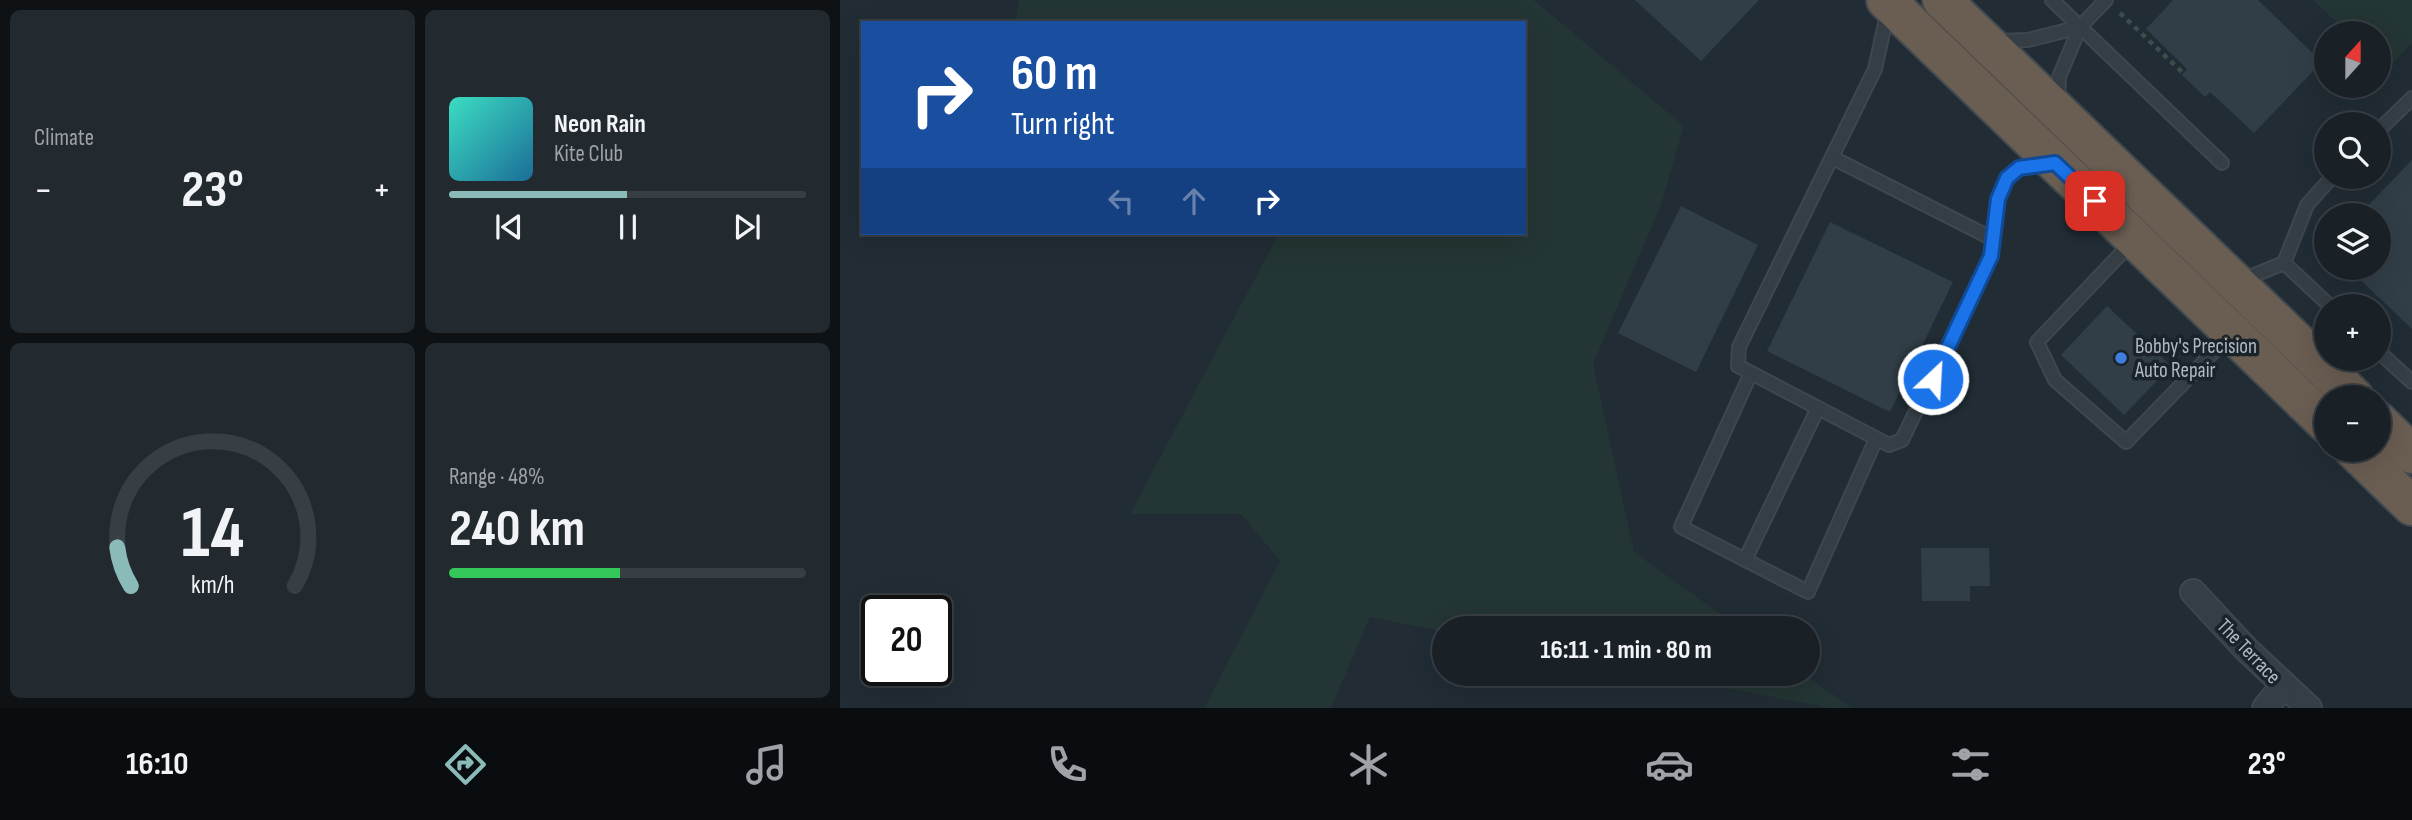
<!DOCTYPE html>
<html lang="en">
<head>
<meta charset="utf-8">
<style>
	body { margin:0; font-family:"Sofia Sans Condensed",sans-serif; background:#22292f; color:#f1f3f6; height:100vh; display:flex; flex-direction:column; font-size:26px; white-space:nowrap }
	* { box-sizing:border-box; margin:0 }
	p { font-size:23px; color:#9fa3a7 }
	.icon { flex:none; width:38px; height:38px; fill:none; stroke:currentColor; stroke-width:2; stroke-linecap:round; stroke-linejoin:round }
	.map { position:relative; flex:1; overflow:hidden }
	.details { display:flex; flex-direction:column; gap:10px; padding:10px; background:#0e1215; width:840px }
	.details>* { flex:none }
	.hud { position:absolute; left:21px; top:21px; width:665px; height:214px; border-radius:0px; box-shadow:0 7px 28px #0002,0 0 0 2px #373e44; background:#1a4fa0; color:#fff; overflow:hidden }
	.needle { width:46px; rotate:21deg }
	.buttons { position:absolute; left:1474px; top:21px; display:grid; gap:14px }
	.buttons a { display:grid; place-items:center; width:77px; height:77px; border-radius:50%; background:#192127; box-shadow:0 7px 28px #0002,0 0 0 2px #373e44; font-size:35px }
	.speed { position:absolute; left:21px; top:595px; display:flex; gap:14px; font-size:35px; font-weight:700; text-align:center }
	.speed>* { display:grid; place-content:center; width:91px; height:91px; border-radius:50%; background:#192127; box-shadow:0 7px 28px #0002,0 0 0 2px #373e44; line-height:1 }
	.speed .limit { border:4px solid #111; border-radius:10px; background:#fff; color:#111 }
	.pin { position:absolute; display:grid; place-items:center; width:60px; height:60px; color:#fff; margin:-30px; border-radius:14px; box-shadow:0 4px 10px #0006 }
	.me { position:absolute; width:77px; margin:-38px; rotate:25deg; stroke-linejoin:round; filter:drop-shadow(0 0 5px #0008) }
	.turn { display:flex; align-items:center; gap:24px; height:147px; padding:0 35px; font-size:32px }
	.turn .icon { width:91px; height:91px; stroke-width:2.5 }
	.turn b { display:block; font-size:49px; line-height:60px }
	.lanes { display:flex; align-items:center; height:66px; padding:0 35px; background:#0003; justify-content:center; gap:35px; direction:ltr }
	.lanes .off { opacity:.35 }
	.big { font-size:52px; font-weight:700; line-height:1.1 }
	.details .widget { flex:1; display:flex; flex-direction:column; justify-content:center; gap:10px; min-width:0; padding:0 24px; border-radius:10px; background:#22292f }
	.details .dial { align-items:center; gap:0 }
	.dial svg { height:182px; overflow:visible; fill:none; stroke:#373e44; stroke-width:7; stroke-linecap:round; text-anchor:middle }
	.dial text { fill:#f1f3f6; stroke:none }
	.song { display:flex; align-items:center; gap:21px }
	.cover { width:84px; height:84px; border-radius:10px; background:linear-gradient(135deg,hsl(170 70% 55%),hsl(200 70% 35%)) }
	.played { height:7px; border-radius:4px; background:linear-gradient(90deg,#8bbbb9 50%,#373e44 50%) }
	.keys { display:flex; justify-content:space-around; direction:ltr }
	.heat { display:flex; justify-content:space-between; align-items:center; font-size:38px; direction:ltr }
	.charge { height:10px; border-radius:5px; background:linear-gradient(90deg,#34c759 48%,#373e44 0) }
	.details .tiles { flex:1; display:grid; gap:10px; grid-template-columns:repeat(2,1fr) }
	.trip { position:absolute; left:592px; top:616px; width:388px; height:70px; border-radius:35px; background:#192127; box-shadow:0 7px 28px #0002,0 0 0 2px #373e44; font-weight:700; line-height:70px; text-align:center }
	.tabs { display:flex; height:112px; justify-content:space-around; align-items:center; background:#0a0d10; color:#9fa3a7 }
	.tabs .icon { width:49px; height:49px }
	.tabs .current { color:#8bbbb9 }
	.tabs b { font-size:32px; color:#f1f3f6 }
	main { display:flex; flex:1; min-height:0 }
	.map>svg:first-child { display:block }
</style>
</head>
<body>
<main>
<section class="details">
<div class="tiles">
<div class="widget"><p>Climate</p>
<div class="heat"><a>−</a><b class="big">23°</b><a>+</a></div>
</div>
<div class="widget">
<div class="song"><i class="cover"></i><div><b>Neon Rain</b><p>Kite Club</p></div></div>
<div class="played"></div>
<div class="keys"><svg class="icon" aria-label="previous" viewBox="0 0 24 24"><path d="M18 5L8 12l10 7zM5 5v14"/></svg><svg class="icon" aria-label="pause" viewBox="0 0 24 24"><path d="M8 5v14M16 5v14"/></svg><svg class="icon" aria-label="next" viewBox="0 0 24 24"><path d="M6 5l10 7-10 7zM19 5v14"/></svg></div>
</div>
<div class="widget dial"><svg viewBox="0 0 100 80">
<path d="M14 69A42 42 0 1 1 86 69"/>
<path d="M14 69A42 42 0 0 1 8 52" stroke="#8bbbb9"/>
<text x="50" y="56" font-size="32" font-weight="700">14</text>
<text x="50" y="72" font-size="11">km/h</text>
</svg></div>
<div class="widget"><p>Range · 48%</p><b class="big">240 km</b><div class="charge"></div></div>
</div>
</section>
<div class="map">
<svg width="1572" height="708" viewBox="0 0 1572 708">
	<rect width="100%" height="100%" fill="#212c34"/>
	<g fill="#233534">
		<polygon points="179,0 694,0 844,126 821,205 753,364 794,552 900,628 604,628 604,632 530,617 491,708 364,708 440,561 401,514 290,514 439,233 684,233 684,23 175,23"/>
		<polygon points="1473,0 1572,0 1572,43 1538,79 1538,33 1508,33"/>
		<polygon points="816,674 964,674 1012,708 988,708"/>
	</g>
	<g fill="#313e47">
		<polygon points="795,0 919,0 861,61"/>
		<polygon points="1333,0 1418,0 1482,62 1414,133 1370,92 1365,97 1342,75 1347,69 1306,29"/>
		<polygon points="1572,160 1572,329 1508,268 1538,268 1538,215 1519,215"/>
		<polygon points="841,206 918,245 856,372 778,333"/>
		<polygon points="990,222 1113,282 1050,412 927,351"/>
		<polygon points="1267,306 1331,366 1284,415 1221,355"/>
		<polygon points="1081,548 1149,548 1150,586 1130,586 1130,601 1082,601"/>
	</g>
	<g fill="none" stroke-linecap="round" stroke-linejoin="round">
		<g stroke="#3e474e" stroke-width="16">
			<g id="lane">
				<polyline points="1212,0 1382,163"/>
				<polyline points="1048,10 1035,69 899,347 898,366 1049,445 1062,440 1151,256 1158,199 1167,178 1179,168 1208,164"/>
				<polyline points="1240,27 1266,0"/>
				<polyline points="1159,41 1188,40 1240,27 1219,77 1218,99"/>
				<polyline points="1538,131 1572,98"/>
				<polyline points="993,158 1153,239"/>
				<polyline points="1292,242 1197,342 1215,380 1286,442 1390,335"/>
				<polyline points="1444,263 1490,306"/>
				<polyline points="1400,281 1444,263 1467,205 1492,177"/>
				<polyline points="1538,351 1572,382"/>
				<polyline points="911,373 841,527 968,592 1036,439"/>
				<polyline points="905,560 978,408"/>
			</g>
		</g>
		<g stroke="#3e474e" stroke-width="28">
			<g id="street">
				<polyline points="1353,592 1406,649 1469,708"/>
				<polyline points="1425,708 1443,686"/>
			</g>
		</g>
		<g stroke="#3f494f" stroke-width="42">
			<g id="highway">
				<polyline points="1046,0 1486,423"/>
				<polyline points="1102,0 1514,397"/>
				<polyline points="1538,421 1572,454"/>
				<polyline points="1514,450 1572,506"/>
			</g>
		</g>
		<polyline stroke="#3c4e4c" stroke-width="4.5" stroke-dasharray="5 5" stroke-linecap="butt" points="1280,13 1342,72"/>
		<use href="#lane" stroke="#353e45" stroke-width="12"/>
		<use href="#street" stroke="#353e45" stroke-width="24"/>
		<use href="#highway" stroke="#6a5d52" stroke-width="38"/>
	</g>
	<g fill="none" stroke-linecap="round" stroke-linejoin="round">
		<g stroke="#114b97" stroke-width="18">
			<polyline id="route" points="1093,379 1151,256 1158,199 1167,178 1179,168 1215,163 1255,201"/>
		</g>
		<use href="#route" stroke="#1a73e8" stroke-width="12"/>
	</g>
	<circle fill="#3f7fe0" stroke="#1a2329" stroke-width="2.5" cx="1281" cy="358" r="7"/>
	<g text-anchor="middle" stroke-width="7" stroke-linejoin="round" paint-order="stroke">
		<g font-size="21" fill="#afb9c2" stroke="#1a2329" text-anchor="start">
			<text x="1295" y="353">Bobby's Precision<tspan x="1295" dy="24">Auto Repair</tspan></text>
		</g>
		<g font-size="21" fill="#afb9c2" stroke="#1a2329">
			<text transform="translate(1409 651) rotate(46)" y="7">The Terrace</text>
		</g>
	</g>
</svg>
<div class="buttons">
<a><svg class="needle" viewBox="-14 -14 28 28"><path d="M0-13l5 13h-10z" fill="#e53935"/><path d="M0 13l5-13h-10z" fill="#9fa3a7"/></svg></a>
<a><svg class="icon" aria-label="search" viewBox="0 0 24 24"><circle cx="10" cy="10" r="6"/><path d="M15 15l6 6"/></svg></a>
<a><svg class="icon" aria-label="layers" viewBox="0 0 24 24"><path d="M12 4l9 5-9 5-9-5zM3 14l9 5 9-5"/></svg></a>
<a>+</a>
<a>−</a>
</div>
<div class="speed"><div class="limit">20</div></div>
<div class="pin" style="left:1255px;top:201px;background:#d93025"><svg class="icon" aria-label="arrive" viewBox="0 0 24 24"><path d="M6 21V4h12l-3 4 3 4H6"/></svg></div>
<svg class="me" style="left:1093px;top:379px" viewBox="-20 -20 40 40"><circle r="17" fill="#1a73e8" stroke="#fff" stroke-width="3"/><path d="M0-11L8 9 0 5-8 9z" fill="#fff"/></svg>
<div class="trip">16:11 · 1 min · 80 m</div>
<div class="hud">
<div class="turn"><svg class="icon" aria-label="right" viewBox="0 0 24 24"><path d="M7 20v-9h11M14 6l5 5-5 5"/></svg><div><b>60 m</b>Turn right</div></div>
<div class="lanes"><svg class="icon off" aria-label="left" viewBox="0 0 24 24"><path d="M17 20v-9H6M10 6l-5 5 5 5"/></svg><svg class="icon off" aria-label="ahead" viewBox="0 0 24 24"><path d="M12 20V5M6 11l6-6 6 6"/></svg><svg class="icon" aria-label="right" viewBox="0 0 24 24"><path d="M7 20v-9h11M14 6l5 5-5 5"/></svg></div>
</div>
</div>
</main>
<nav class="tabs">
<b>16:10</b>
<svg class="icon current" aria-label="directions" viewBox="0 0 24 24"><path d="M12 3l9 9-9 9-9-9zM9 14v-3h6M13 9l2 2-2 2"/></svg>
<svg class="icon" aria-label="music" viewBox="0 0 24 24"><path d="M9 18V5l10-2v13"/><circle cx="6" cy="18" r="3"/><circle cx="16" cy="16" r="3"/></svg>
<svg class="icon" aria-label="phone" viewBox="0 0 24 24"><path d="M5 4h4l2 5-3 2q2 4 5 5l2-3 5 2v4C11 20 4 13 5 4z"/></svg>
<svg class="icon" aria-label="climate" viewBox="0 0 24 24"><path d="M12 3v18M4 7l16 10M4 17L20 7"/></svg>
<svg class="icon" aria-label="car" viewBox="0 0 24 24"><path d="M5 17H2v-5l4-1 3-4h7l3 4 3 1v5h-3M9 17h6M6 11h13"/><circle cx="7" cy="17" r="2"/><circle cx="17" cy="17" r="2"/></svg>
<svg class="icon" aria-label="filters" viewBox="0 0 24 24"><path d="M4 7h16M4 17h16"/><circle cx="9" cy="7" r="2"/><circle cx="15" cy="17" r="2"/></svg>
<b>23°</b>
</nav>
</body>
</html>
